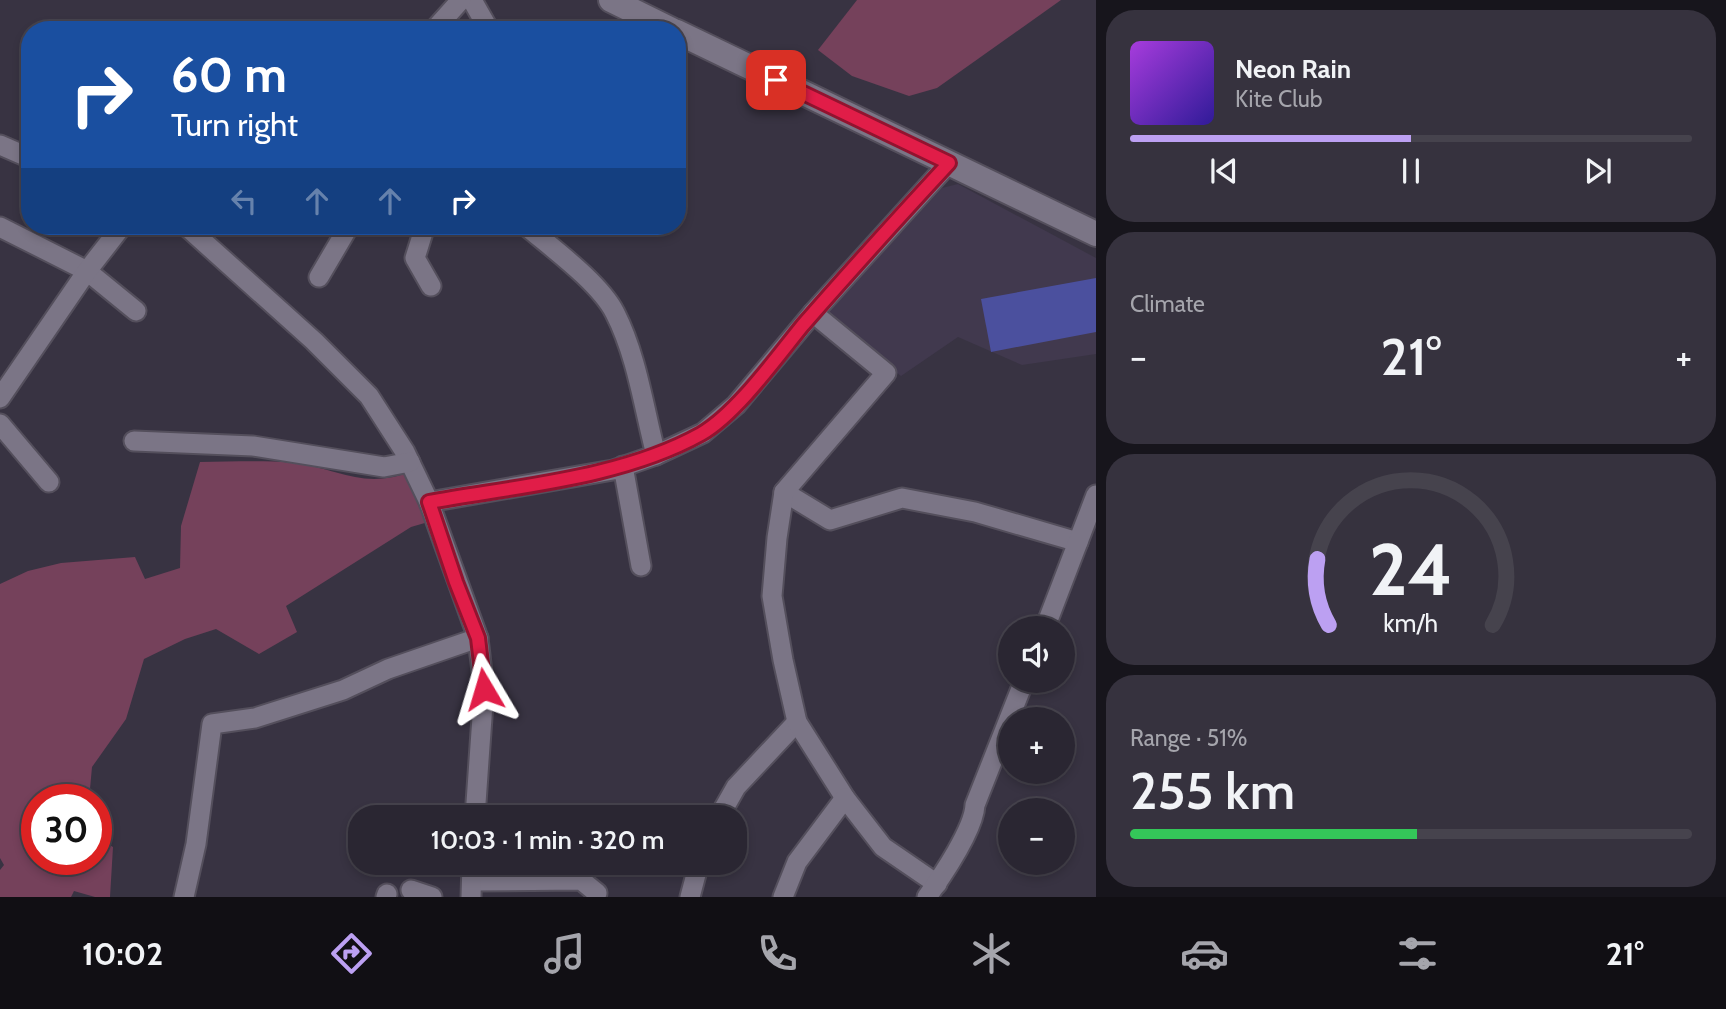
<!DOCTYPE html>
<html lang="en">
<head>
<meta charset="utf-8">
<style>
	body { margin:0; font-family:Cabin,sans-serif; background:#36323e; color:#f1f3f6; height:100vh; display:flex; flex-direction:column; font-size:26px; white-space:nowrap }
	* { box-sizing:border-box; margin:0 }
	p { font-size:23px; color:#a5a5ac }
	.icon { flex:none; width:38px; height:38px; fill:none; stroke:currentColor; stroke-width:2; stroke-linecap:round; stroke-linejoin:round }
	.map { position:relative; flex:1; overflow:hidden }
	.sheet { display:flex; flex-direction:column; gap:10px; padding:10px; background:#17151c; width:630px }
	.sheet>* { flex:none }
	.hud { position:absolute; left:21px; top:21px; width:665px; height:214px; border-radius:28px; box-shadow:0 4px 10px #0003,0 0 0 2px #46434d; background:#1a4fa0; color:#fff; overflow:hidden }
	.buttons { position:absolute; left:998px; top:616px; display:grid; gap:14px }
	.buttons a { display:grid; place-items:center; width:77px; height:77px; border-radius:50%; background:#2a2632; box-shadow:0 4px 10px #0003,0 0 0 2px #46434d; font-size:35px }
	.speed { position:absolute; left:21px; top:784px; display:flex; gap:14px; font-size:35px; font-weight:700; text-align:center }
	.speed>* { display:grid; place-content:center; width:91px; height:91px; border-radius:50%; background:#2a2632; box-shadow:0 4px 10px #0003,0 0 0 2px #46434d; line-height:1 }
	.speed .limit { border:10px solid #d22; background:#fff; color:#111 }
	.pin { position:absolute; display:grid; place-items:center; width:60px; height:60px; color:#fff; margin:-30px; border-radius:14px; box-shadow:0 4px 10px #0006 }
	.me { position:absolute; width:77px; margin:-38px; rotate:353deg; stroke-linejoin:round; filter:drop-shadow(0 0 5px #0008) }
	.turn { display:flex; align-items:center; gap:24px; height:147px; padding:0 35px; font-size:32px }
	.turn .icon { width:91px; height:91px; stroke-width:2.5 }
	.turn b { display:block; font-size:49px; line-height:60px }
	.lanes { display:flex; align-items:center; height:66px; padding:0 35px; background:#0003; justify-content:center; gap:35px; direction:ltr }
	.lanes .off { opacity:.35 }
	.big { font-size:52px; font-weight:600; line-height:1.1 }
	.sheet .widget { flex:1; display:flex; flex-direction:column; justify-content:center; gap:10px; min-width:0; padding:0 24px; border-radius:28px; background:#36323e }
	.sheet .dial { align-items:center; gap:0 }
	.dial svg { height:182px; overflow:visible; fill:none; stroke:#46434d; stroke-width:7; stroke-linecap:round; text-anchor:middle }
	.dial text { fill:#f1f3f6; stroke:none }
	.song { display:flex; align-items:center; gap:21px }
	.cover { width:84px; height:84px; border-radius:10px; background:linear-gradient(135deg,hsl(280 70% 55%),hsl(250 70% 35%)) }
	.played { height:7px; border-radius:4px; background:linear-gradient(90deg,#bca0f2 50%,#46434d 50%) }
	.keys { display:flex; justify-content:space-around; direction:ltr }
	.heat { display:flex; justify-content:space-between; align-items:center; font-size:38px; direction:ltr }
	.charge { height:10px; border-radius:5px; background:linear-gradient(90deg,#34c759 51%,#46434d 0) }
	.trip { position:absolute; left:348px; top:805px; width:399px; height:70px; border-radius:28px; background:#2a2632; box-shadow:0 4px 10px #0003,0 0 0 2px #46434d; font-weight:600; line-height:70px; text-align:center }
	.menu { display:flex; height:112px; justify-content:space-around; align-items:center; background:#110f14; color:#a5a5ac }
	.menu .icon { width:49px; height:49px }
	.menu .on { color:#bca0f2 }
	.menu b { font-size:32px; color:#f1f3f6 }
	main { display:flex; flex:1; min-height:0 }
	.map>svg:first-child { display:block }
</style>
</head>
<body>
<main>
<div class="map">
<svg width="1096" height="897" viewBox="0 0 1096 897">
	<rect width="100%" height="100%" fill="#383342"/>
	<polygon fill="#41394e" points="958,184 1096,258 1096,354 1022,365 958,337 901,376 826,315 942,188"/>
	<g fill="#75415b">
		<polygon points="857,0 1061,0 937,88 909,96 852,76 818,50"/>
		<path d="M 200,462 C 231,462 263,460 293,463 C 342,469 364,491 415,470 L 435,520 L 411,527 L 286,606 L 297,632 L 259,654 L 216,629 L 185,639 L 144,659 L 126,719 L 92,767 L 89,800 L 37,800 L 37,859 L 96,859 L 96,837 L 113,847 L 110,897 L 95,897 L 74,891 L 71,897 L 0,897 L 0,870 L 4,865 L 0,858 L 0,584 L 28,571 L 61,563 L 135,557 L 145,579 L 180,568 L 181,526 Z"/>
	</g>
	<polygon fill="#4b509e" points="1096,278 1096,332 991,352 981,299"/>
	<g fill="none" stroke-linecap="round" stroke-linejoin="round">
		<g stroke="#544f5c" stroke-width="23">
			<g id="minor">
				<polyline points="472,0 489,30"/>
				<polyline points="434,30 461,0"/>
				<polyline points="0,145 30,158"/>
				<polyline points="186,226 314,341 369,396 405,452 429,502 478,638 484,689 475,817"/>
				<polyline points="425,226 415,258 431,286"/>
				<path d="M 526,226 C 552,248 600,283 615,313 C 637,356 644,409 656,455"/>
				<polyline points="0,227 87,271 136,311"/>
				<polyline points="319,277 349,226"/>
				<polyline points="0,398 87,271 122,226"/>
				<polyline points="0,424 49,482"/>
				<polyline points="134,441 253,446 384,467 410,462"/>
				<polyline points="623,466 641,566"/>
				<polyline points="784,492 830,520 902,498 975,512 1078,542"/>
				<polyline points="429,502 613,470 656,455 703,433 736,405 813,313"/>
				<polyline points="1045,628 1096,495"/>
				<polyline points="719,817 736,787 797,722"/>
				<polyline points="472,881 581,880 597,893"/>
				<polyline points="937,884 883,847 845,798 797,722 783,660 772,596 777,538 784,492 886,373 813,313 949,163"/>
				<polyline points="411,890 432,897"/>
				<polyline points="184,897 196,844 212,724 255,718 343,690 388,669 478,638"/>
				<polyline points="386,897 387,894"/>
				<polyline points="471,897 472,863"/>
				<polyline points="690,897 699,863"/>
				<polyline points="783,897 797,862 845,798"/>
				<path d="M 927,897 C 942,876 974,829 975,805 L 1024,681"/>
			</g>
		</g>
		<g stroke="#544f5c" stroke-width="28">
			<g id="tertiary">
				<polyline points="611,0 672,30"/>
				<polyline points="677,32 1096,234"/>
			</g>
		</g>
		<use href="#minor" stroke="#7b7586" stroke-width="19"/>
		<use href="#tertiary" stroke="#7b7586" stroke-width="24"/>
	</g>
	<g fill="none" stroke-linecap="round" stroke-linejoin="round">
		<g stroke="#92132f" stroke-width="18">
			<path id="route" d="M 484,689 L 478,638 L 456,582 L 429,502 C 518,486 622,478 701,434 C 737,413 776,358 803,325 C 851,270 900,216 949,163 L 776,80"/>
		</g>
		<use href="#route" stroke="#e11d48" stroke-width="12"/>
	</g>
</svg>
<div class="buttons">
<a><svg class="icon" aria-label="sound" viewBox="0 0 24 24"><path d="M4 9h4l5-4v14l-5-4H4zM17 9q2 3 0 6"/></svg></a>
<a>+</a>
<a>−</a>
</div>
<div class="speed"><div class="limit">30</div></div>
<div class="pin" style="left:776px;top:80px;background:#d93025"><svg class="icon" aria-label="arrive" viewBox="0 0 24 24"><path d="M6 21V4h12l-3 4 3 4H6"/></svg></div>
<svg class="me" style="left:484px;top:689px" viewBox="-20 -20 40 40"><path d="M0-17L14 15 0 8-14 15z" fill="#e11d48" stroke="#fff" stroke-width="4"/></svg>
<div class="trip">10:03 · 1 min · 320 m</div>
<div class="hud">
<div class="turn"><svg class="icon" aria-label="right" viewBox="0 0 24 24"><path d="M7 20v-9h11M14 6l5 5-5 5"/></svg><div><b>60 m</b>Turn right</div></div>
<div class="lanes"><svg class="icon off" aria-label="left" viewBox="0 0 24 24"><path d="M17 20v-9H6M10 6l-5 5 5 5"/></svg><svg class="icon off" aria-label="ahead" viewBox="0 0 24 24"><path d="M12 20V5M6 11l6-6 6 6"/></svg><svg class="icon off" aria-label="ahead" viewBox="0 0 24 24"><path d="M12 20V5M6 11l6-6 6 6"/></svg><svg class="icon" aria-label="right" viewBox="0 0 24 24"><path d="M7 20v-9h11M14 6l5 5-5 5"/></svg></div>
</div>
</div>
<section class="sheet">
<div class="widget">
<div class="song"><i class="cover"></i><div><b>Neon Rain</b><p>Kite Club</p></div></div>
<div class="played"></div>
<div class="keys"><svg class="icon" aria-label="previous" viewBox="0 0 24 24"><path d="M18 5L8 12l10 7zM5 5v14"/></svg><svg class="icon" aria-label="pause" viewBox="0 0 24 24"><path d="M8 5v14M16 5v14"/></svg><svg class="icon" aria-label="next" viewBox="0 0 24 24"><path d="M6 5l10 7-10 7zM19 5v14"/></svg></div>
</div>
<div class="widget"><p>Climate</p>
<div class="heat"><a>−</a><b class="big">21°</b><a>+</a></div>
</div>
<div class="widget dial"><svg viewBox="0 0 100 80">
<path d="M14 69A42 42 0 1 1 86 69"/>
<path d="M14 69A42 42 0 0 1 9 40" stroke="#bca0f2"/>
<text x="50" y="56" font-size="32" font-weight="700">24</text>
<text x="50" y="72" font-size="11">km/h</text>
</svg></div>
<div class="widget"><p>Range · 51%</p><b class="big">255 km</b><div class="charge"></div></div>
</section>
</main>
<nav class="menu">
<b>10:02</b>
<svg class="icon on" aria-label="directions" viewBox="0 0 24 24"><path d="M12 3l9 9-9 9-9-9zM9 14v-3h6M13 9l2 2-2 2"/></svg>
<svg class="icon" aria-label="music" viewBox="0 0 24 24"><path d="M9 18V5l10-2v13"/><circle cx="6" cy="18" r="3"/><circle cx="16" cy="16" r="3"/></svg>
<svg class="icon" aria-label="phone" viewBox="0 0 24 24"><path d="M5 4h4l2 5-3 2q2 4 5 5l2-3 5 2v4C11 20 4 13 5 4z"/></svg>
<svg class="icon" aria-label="climate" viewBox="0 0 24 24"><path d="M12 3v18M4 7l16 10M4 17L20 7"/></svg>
<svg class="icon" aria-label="car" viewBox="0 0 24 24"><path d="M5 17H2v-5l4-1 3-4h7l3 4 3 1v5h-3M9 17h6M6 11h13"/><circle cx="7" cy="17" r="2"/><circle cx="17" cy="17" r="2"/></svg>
<svg class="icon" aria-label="filters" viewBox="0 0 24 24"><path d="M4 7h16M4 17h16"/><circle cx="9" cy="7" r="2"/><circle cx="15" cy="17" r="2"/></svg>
<b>21°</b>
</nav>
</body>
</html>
